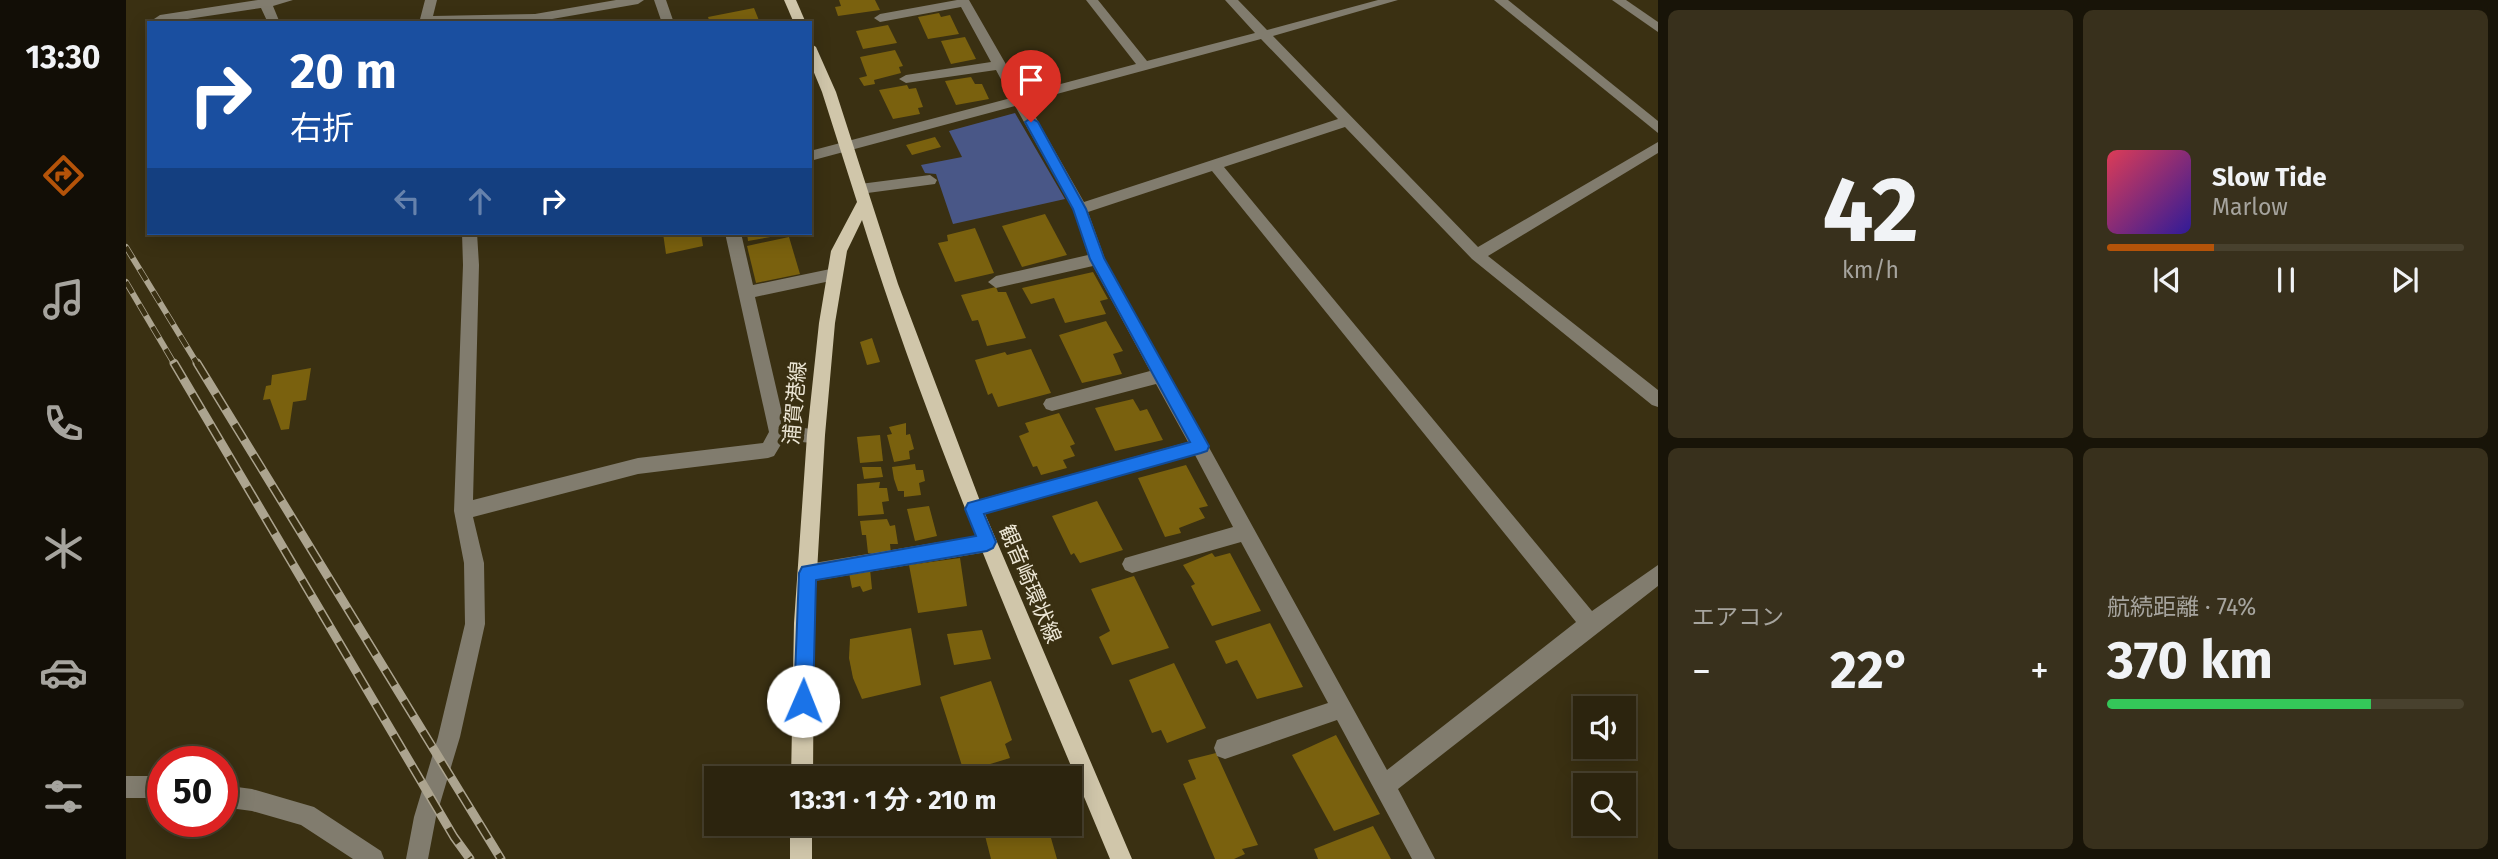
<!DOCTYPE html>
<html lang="ja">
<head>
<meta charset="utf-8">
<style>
	body { margin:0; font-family:"Fira Sans","Noto Sans JP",sans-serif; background:#38301c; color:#f1f3f6; height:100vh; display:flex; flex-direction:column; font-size:26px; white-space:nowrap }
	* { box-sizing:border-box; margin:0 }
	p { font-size:23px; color:#a6a49e }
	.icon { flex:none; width:38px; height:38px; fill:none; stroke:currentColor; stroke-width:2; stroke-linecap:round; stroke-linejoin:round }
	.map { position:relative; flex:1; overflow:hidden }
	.side { display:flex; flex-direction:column; gap:10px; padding:10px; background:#181408; width:840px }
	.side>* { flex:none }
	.guide { position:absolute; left:21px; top:21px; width:665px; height:214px; border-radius:0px; box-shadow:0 4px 18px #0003,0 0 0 2px #48412e; background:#1a4fa0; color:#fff; overflow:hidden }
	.controls { position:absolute; left:1447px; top:696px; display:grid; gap:14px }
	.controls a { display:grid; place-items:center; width:63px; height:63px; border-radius:0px; background:#2c240e; box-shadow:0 4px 18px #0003,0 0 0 2px #48412e; font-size:35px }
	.speed { position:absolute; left:21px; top:746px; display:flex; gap:14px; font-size:35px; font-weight:700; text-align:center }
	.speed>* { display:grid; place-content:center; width:91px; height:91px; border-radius:50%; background:#2c240e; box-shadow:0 4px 18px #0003,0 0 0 2px #48412e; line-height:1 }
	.speed .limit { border:10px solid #d22; background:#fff; color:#111 }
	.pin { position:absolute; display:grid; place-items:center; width:60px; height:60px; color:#fff; margin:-72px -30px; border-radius:50% 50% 50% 0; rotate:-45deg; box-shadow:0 0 7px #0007 }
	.pin .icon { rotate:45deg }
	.me { position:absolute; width:77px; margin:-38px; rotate:1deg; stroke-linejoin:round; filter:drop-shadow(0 0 5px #0008) }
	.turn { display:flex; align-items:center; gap:24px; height:147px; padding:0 28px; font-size:32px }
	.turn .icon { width:91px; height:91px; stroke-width:2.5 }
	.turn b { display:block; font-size:49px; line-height:60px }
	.lanes { display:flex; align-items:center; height:66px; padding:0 28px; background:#0003; justify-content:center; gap:35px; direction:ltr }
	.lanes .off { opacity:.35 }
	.big { font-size:52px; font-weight:700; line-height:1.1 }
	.side .tile { flex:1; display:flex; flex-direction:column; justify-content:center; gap:10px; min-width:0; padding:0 24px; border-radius:10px; background:#38301c }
	.side .dial { align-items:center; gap:0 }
	.dial b { font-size:91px; line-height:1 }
	.song { display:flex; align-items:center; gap:21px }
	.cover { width:84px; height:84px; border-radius:10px; background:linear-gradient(135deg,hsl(350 70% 55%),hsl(250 70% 35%)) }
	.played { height:7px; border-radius:4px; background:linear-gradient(90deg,#b45309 30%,#48412e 30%) }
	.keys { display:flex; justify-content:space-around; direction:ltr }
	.heat { display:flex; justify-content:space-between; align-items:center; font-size:38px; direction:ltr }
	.charge { height:10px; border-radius:5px; background:linear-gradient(90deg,#34c759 74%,#48412e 0) }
	.side .tiles { flex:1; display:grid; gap:10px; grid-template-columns:repeat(2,1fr) }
	.trip { position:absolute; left:578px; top:766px; width:378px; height:70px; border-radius:0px; background:#2c240e; box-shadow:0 4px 18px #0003,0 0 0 2px #48412e; font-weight:700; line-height:70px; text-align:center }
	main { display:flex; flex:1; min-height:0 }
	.tab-bar { display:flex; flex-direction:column; width:126px; justify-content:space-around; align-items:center; background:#120e06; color:#a6a49e }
	.tab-bar .icon { width:49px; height:49px }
	.tab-bar .current { color:#b45309 }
	.tab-bar b { font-size:32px; color:#f1f3f6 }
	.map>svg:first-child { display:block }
</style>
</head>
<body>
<main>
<nav class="tab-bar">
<b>13:30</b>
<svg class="icon current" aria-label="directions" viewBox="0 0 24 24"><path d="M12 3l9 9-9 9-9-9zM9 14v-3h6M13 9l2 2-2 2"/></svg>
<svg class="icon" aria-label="music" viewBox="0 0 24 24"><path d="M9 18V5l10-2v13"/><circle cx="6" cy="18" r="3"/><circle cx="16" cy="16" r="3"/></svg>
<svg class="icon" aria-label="phone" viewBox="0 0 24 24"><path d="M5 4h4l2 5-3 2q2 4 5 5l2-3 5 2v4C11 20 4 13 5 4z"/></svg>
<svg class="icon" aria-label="climate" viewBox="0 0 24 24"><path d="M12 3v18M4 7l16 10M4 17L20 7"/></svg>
<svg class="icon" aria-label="car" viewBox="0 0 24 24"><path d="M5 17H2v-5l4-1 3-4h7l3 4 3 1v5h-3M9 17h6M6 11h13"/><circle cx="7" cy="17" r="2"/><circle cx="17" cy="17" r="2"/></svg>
<svg class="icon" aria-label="filters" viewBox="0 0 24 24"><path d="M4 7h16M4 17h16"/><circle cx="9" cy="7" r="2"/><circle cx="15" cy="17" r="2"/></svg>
</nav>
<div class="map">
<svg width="1532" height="859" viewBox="0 0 1532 859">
	<rect width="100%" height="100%" fill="#3a3012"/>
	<polygon fill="#495787" points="889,113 939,199 827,224 810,174 799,173 795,165 836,157 823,131"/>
	<g fill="#7a610e">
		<polygon points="713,0 749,0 754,10 712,16 709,7 715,6"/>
		<polygon points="628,8 634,23 584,23 582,17"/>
		<polygon points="813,13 815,17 824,15 833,34 802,39 792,17"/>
		<polygon points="762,25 771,43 737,49 730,31"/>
		<polygon points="839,37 850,59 825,64 815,41"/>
		<polygon points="769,50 777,66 773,67 775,73 748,80 749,84 738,86 733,78 741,76 734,57"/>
		<polygon points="845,77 849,84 856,84 863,99 830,105 819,81"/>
		<polygon points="781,85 783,89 790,88 797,107 792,108 794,114 767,119 753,90"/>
		<polygon points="809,137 815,147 786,155 780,145"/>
		<polygon points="919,214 941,255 896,267 876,226"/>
		<polygon points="849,228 868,273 829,282 812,243 822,241 821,235"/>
		<polygon points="537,233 575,233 577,246 540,254"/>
		<polygon points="621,233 661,233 661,234 622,241"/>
		<polygon points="663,237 674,274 630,283 621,246"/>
		<polygon points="967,272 982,299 974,301 980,314 939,323 928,298 905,304 896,288"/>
		<polygon points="870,287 872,292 880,292 900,338 861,346 852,320 846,321 835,295"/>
		<polygon points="980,321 997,351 987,354 996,374 956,383 933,335"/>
		<polygon points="746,338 754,362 741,365 734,342"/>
		<polygon points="905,349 925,393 872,407 866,393 862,395 849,360 879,352 881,355"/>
		<polygon points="185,368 180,400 167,402 163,429 155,430 144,399 137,400 140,386 145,385 146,375"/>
		<polygon points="1007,399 1014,411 1021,409 1037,440 989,451 969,408"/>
		<polygon points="933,413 949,444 944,446 949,456 937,460 941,468 915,475 911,466 907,467 893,436 903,432 899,423"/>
		<polygon points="780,423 780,435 784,434 788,449 783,451 784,459 768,462 761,435 766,434 763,427"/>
		<polygon points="754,435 757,461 734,463 731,437"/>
		<polygon points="789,464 790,470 797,470 799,481 793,483 795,495 778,497 778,491 772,491 768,479 766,467"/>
		<polygon points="1060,465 1082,506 1073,508 1079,518 1053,528 1055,533 1039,537 1012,478"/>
		<polygon points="736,467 755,467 757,477 738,479"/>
		<polygon points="754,482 753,488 761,488 763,501 756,502 758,514 732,516 731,484"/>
		<polygon points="971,501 997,550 954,563 948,553 945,555 926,516"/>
		<polygon points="803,506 811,536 789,541 781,509"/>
		<polygon points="761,519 764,526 769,525 772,544 764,544 765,553 742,553 740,535 736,535 734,521"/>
		<polygon points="1086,553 1089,557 1104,553 1135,611 1086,626 1065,586 1069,584 1057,565"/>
		<polygon points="834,558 841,606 792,613 783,565"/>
		<polygon points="744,569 746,589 737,592 734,586 726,588 723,573"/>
		<polygon points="1008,576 1043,648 986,665 973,637 984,631 965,589"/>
		<polygon points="1144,623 1177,687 1131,699 1111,660 1100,664 1089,641"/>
		<polygon points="785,628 795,685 736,699 727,678 723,658 724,639"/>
		<polygon points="856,630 865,659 828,665 821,634"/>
		<polygon points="1048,663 1080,728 1041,743 1035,730 1026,733 1003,680"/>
		<polygon points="865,681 886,740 879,744 884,758 838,772 814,697"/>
		<polygon points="1210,735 1254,814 1208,831 1166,755"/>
		<polygon points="1090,753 1132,845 1116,849 1119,854 1108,859 1089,859 1057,784 1070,779 1062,760"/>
		<polygon points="762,824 812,824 812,826 764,834"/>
		<polygon points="856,824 921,824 931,859 865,859"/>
		<polygon points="1247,826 1265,859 1192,859 1188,849"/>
	</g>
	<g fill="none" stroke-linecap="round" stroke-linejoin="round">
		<g fill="#817c6e" fill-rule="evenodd">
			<polygon points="132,0 167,0 147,6 154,23 142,23 135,8 35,23 28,19 34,15"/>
			<polygon points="299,0 311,0 307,16 409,14 490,0 518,0 512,4 409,22 293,23"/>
			<polygon points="528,0 540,0 548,23 536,23"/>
			<path d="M 831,0 L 843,0 L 897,94 L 1010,64 L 960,0 L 972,0 L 1021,61 L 1129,33 L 1099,0 L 1112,0 L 1141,30 L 1252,0 L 1272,0 L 1147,36 L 1352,247 L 1532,142 L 1532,153 L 1362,256 L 1532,390 L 1532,407 L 1526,405 L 1346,259 L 1219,127 L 1098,167 L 1466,611 L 1532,565 L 1532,586 L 1272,789 L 1309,859 L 1286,859 L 1211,720 L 1099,759 L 1091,756 L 1088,748 L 1091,740 L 1202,703 L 1115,542 L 1006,573 L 999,570 L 996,564 L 999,558 L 1107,527 L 1069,455 L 848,517 L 841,515 L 839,509 L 841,503 L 848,501 L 1062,442 L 1030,384 L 926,411 L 920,409 L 917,404 L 920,399 L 1024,371 L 967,266 L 870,288 L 862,282 L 870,276 L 962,255 L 947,209 L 889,106 L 684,161 L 684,151 L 885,98 L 870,70 L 780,83 L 773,79 L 780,75 L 865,62 L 835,7 L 754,22 L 748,18 L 754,14 ZM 1135,39 L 1212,119 L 958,202 L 901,102 ZM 1086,171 L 1450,622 L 1261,770 L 979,259 L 962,212 Z"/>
			<polygon points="1368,0 1382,0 1532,121 1532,133"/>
			<polygon points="1486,0 1500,0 1532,22 1532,32"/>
			<polygon points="804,175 811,180 809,184 734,194 727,189 734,184"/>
			<polygon points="336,233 351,233 353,265 347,500 512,458 637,443 643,432 599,233 615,233 627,285 709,268 717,274 709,280 629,297 659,426 696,430 699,435 696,440 690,443 657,441 648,456 642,458 512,474 347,517 358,563 359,624 334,737 310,817 302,859 280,859 288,817 312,737 339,624 338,563 328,511 337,265"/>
			<polygon points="861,534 868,537 870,543 868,549 861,552 682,582 675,579 672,573 675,567 682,564"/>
			<rect x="0" y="776" width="37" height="22"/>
			<polygon points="96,785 126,789 188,807 255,851 258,859 227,859 175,825 126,811 96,807"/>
		</g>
		<g fill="#d0c6aa" fill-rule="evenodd">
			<polygon points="658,0 670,0 680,23 668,23"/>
			<path d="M 684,43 L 690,47 L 710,92 L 772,284 L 857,509 L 1006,859 L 984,859 C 896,648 804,438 736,220 L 721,251 L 709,323 L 699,435 L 688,623 L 687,779 L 665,779 L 668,623 L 681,435 L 693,323 L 705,251 L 731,202 L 696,92 L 684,63 Z"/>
			<rect x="664" y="824" width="22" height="35"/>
		</g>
		<g stroke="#aca48f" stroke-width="6">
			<g id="rail-far1">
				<polyline points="0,247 72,365"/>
				<polyline points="0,282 49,365"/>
			</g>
		</g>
		<g stroke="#aca48f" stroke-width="9">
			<g id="rail">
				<polyline points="48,363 328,837 344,859"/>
				<polyline points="71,363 375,859"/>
			</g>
		</g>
		<use href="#rail-far1" stroke="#3a3012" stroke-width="4.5" stroke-dasharray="13" stroke-linecap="butt"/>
		<use href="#rail" stroke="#3a3012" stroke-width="6" stroke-dasharray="18" stroke-linecap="butt"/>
	</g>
	<polygon fill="#1a73e8" stroke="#114b97" stroke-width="2" points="905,118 912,122 960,209 978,258 1083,446 1081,451 1075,453 858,514 870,542 867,548 861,551 690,580 687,701 684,708 677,710 671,708 668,701 673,573 676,567 850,536 839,509 842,503 1064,442 964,259 947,209 899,122"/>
	<g text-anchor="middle" stroke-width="7" stroke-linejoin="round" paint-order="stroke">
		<g font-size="21" fill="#ede7d6" stroke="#3a3012">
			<text transform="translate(669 403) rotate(-85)" y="7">浦賀港線</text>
			<text transform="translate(904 584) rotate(67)" y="7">観音崎環状線</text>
		</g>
	</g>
</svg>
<div class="controls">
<a><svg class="icon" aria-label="sound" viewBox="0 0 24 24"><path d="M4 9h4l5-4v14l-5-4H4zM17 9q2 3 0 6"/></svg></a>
<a><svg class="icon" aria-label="search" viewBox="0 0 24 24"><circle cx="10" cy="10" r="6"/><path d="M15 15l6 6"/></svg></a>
</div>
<div class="speed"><div class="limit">50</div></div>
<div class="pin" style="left:905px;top:122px;background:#d93025"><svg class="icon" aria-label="arrive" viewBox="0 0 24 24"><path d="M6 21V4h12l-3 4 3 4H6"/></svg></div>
<svg class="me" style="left:677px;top:701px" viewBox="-20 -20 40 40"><circle r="19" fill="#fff"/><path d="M0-13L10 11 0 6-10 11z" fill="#1a73e8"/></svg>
<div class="trip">13:31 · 1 分 · 210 m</div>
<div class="guide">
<div class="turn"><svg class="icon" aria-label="right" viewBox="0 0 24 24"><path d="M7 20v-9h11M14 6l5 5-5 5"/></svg><div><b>20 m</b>右折</div></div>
<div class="lanes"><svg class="icon off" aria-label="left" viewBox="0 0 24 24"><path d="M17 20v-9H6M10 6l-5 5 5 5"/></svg><svg class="icon off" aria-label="ahead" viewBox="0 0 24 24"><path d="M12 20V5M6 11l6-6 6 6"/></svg><svg class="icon" aria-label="right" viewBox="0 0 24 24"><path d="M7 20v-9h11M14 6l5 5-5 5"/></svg></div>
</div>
</div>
<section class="side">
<div class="tiles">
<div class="tile dial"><b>42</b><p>km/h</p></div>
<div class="tile">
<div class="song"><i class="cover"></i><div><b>Slow Tide</b><p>Marlow</p></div></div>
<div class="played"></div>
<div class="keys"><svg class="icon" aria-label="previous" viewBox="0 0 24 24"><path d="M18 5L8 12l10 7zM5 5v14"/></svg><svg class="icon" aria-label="pause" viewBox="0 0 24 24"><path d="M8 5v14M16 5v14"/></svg><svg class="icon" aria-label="next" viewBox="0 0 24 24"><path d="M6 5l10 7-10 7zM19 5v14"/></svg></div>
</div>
<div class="tile"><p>エアコン</p>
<div class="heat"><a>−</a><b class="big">22°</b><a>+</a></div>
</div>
<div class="tile"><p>航続距離 · 74%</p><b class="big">370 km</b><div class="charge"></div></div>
</div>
</section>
</main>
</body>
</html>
